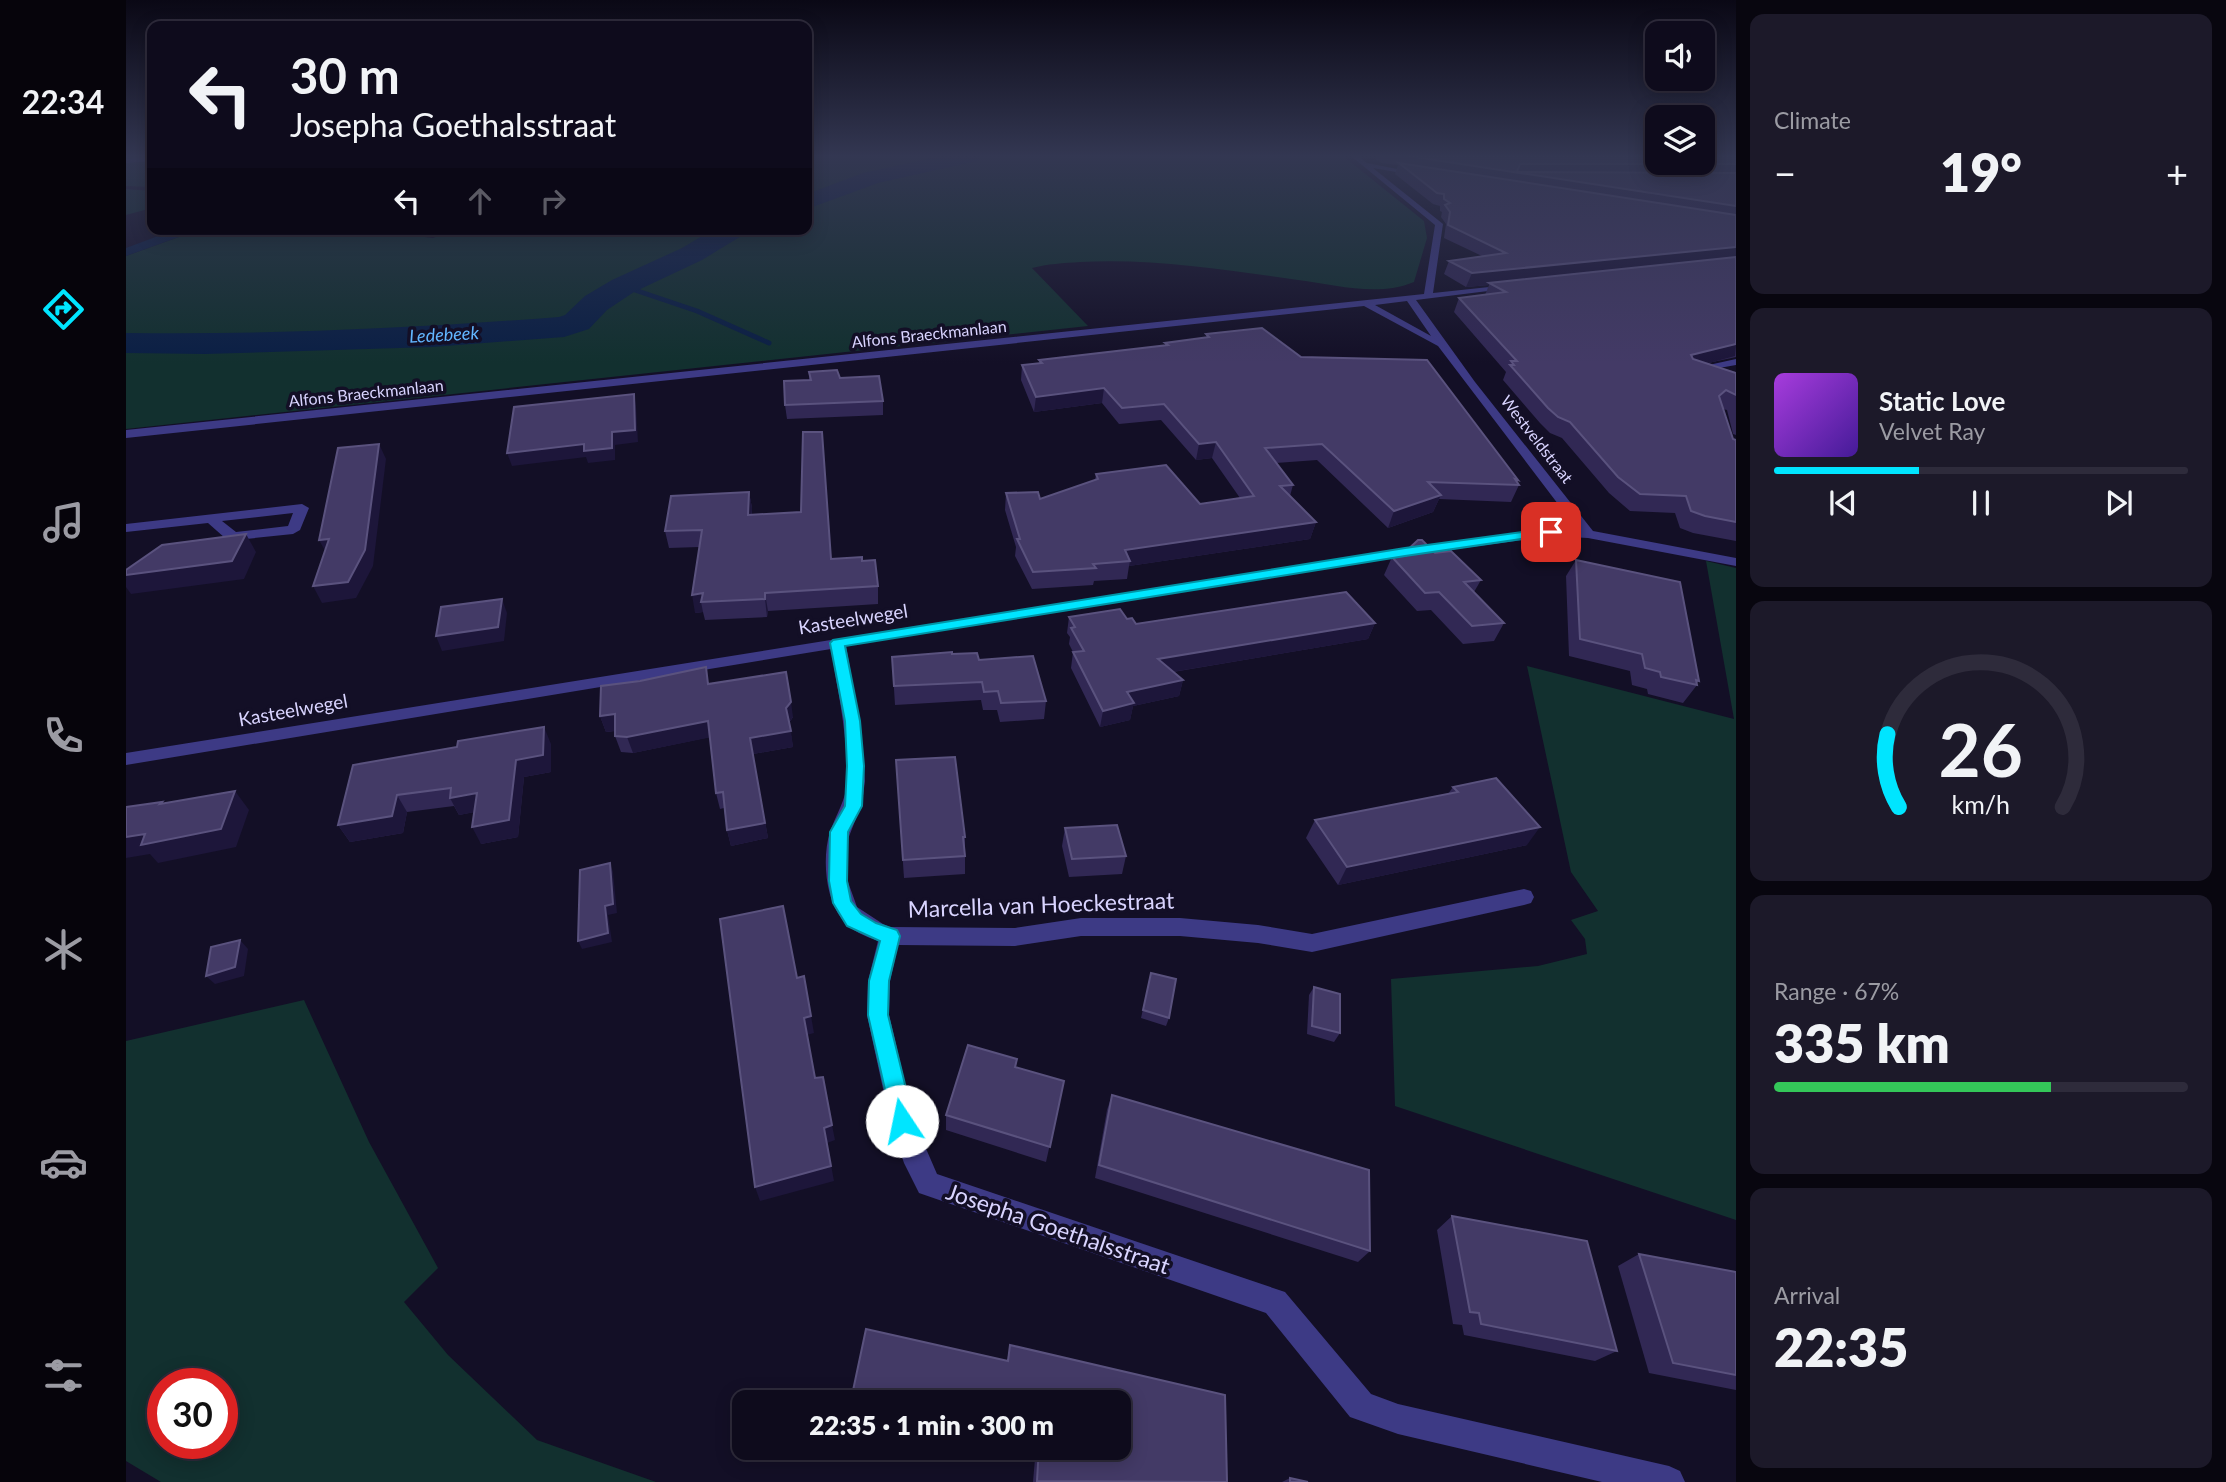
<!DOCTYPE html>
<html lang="en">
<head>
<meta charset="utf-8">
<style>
	body { margin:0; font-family:Lato,sans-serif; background:#1c1929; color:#f1f3f6; height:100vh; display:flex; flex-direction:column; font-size:26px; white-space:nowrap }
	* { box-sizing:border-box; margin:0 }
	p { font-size:23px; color:#9b9ba3 }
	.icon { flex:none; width:38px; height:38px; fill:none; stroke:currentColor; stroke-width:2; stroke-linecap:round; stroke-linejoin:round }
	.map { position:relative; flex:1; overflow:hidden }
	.panel { display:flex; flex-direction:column; gap:14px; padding:14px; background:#08060f; width:490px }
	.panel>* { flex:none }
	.guide { position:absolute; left:21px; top:21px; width:665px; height:214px; border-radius:14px; box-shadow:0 4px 18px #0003,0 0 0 2px #2e2b3b; background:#0e0b1c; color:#f1f3f6; overflow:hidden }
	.buttons { position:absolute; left:1519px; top:21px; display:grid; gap:14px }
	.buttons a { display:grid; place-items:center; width:70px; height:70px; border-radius:14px; background:#0e0b1c; box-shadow:0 4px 18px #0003,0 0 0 2px #2e2b3b; font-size:35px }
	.speed { position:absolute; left:21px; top:1368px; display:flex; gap:14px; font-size:35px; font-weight:700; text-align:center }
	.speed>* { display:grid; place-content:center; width:91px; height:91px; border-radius:50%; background:#0e0b1c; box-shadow:0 4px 18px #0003,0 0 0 2px #2e2b3b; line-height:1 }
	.speed .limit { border:10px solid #d22; background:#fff; color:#111 }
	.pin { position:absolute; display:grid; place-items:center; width:60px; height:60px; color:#fff; margin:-30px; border-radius:14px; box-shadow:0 4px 10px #0006 }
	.me { position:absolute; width:77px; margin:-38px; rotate:349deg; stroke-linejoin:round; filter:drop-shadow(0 0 5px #0008) }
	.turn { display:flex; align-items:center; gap:24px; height:147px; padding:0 28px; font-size:32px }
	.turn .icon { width:91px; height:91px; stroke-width:2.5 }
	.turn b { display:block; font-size:49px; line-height:60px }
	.lanes { display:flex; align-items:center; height:66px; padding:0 28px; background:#0003; justify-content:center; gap:35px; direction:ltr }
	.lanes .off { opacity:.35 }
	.big { font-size:52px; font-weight:800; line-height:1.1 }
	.panel .card { flex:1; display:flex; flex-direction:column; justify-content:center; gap:10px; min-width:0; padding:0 24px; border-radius:14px; background:#1c1929 }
	.panel .dial { align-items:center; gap:0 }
	.dial svg { height:182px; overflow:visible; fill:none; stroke:#2e2b3b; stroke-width:7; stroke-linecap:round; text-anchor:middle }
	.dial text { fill:#f1f3f6; stroke:none }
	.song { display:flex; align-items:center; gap:21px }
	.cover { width:84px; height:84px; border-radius:10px; background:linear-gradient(135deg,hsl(280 70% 55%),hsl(260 70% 35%)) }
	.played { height:7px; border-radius:4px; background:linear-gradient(90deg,#00e5ff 35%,#2e2b3b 35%) }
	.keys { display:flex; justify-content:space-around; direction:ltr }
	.heat { display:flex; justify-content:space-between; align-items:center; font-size:38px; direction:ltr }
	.charge { height:10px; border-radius:5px; background:linear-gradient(90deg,#34c759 67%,#2e2b3b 0) }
	.trip { position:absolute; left:606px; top:1390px; width:399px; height:70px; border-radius:14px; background:#0e0b1c; box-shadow:0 4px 18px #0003,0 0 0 2px #2e2b3b; font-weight:800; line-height:70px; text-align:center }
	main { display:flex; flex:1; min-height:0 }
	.tabs { display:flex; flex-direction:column; width:126px; justify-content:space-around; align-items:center; background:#06040b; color:#9b9ba3 }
	.tabs .icon { width:49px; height:49px }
	.tabs .current { color:#00e5ff }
	.tabs b { font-size:32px; color:#f1f3f6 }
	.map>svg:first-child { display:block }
</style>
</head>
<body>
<main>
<nav class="tabs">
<b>22:34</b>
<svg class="icon current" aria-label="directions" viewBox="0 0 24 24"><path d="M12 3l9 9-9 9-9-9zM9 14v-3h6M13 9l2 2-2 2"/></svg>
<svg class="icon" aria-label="music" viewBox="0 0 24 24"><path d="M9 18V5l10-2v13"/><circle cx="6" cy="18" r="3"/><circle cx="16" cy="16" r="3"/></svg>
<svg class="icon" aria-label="phone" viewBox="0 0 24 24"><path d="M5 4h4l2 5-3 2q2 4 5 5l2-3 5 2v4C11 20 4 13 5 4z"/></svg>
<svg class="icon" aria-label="climate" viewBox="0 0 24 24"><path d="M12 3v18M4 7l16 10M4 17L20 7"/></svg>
<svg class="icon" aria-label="car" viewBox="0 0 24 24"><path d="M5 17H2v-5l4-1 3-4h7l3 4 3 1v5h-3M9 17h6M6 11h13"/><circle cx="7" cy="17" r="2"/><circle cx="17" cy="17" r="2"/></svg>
<svg class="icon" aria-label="filters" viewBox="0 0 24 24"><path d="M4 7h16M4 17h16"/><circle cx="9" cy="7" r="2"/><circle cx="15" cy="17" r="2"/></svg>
</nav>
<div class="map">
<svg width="1610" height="1482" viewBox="0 0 1610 1482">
	<rect width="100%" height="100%" fill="#130f26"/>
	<g fill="#12302f" fill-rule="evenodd">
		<polygon points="0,156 26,156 26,187 0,186"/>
		<path d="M 681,156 L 1217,156 L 1298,221 L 1301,238 L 1288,282 C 1252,297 1210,285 1172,280 C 1100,270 1027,258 954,262 C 938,263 921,264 906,268 L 962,326 L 0,429 L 0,256 L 75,229 L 231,229 L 307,238 L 330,229 L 681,229 Z"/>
		<polygon points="0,189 26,191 26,208 0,215"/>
		<polygon points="1580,561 1610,568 1610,1220 1269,1106 1265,979 1412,966 1461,954 1459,939 1445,920 1472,911 1445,872 1401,666 1608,719"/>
		<path d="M 178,1000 L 243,1142 L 312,1268 L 278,1302 L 322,1355 L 411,1440 L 530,1482 L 35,1482 L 0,1461 L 0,1041 ZM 37,1384 L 96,1384 L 96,1444 L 37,1444 Z"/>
	</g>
	<polygon fill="#0a1f44" points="51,229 75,229 0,256 0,248"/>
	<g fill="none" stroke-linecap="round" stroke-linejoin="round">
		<polyline stroke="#0a1f44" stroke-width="5" points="497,286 571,311 643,343"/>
		<g fill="#0a1f44" fill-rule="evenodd">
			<polygon points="815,156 854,156 851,161 752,183 681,209 681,194 737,173"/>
			<path d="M 588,229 L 621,229 L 617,235 L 576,260 L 508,292 L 481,310 L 463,329 L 438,337 L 306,347 L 79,354 L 0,353 L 0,333 C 145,335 289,328 433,317 L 439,315 L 459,296 L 486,280 L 556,248 Z"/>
		</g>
		<g fill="#3d3a85" fill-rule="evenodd">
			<path d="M 1225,156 L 1232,156 L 1241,163 L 1296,174 L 1293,176 L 1247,168 L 1317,224 L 1307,293 L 1382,285 L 1386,288 L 1290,300 L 1349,382 L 1467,531 L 1610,558 L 1610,566 L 1462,538 L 1425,536 L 1279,556 L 720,646 L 735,729 L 739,781 L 736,803 L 722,839 L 722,882 L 731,907 L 757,924 L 764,927 L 889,928 L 955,918 L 1054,918 L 1132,925 L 1186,934 L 1398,889 L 1405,891 L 1408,897 L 1405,903 L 1398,905 L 1186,952 L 1132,943 L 1054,936 L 955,936 L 889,946 L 772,945 L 764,981 L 763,1015 L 788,1121 L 811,1174 L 1159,1292 L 1245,1394 L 1272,1404 L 1543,1466 L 1554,1471 L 1559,1482 L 1476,1482 L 1272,1434 L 1224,1417 L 1140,1313 L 793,1193 L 778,1163 L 764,1121 L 741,1015 L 742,981 L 752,941 C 739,936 725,931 716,919 C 699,898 696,857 704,832 C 710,814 720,801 721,781 C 722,737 712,692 705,649 L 0,765 L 0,753 L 1279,548 L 1425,528 L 1451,529 L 1312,346 L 1238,306 L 0,438 L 0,430 L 1298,294 L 1309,225 ZM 1281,301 L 1305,336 L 1249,305 Z"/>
			<polygon points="26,157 26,161 0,163 0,159"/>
			<polygon points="1610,359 1610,365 1565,373 1560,370"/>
			<path d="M 176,504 L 183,508 L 174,530 L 167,534 L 110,540 L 99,538 L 82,523 L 0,532 L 0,524 ZM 167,513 L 162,526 L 110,532 L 96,521 Z"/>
		</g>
	</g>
	<g fill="#312854">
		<polygon points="1251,156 1610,156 1610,357 1582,363 1610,373 1610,435 1607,434 1601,410 1597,409 1607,439 1610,440 1610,541 1567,533 1554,528 1549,513 1504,511 1483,493 1436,438 1424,433 1414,423 1377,380 1380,372 1328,312 1333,298 1359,295 1363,285 1340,287 1318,274 1323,261 1356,256 1318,238 1320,224 1315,217 1316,212 1314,211 1314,206 1307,204 1269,174 1272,165 1255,163 1250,159"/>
		<polygon points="1080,334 1175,357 1392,480 1391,482 1393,485 1385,502 1313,499 1307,512 1262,528 1191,460 1150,463 1167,485 1164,496 1190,522 1184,539 1003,566 1001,579 968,581 967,585 906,589 889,556 890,547 879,510 880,493 914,499 969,480 970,474 1074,504 1114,498 1086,458 1070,460 1035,420 993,424 976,403 908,412 895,380 896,365 913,364 913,360 1039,346 1039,343 1080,337"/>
		<polygon points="683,372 757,401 757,415 661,419 659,405 683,380"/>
		<polygon points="623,492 626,508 626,514 705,559 736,561 752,586 752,604 642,611 641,617 579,620 577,612 569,613 573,547 543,548 539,531"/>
		<polygon points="1309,553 1355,580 1348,592 1378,623 1368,641 1337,644 1305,610 1291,611 1258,575 1266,557 1276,556 1277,554"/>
		<polygon points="1450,560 1573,681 1570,684 1571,685 1557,703 1522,694 1521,689 1506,685 1504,671 1443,656 1440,576"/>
		<polygon points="943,617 1001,619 1010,624 1249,623 1242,639 1047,672 1057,680 1053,696 1007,706 1004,720 974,727 945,668 947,652 943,644 944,637 941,633"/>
		<polygon points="826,654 853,660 920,701 918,719 874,722 871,710 857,710 855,700 769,705 766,657"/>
		<polygon points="514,681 584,684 667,717 663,723 667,747 627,754 642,838 605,846 601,830 598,808 594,809 590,793 584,737 507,753 495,752 489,736 489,731 480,732 474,716"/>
		<polygon points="425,744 425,772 398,777 392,837 355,844 348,812 333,815 328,806 281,812 277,833 224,842 212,825 331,747"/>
		<polygon points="770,760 839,837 839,874 778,878"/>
		<polygon points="1327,787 1401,845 1212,885 1180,838 1189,820 1322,794"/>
		<polygon points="939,828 1000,856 996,874 943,877 936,846"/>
		<polygon points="1025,973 1043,1018 1040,1026 1015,1018"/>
		<polygon points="1188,987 1214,1033 1208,1042 1181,1034 1183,995"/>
		<polygon points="891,1059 890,1067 938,1081 920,1162 820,1130 820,1115"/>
		<polygon points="986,1095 1244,1251 1232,1262 969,1178 981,1110"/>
		<polygon points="1326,1216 1491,1351 1469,1361 1338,1335 1336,1325 1327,1324 1311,1230"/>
		<polygon points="1513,1254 1610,1272 1610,1390 1523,1373 1492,1266"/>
		<polygon points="740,1329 881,1361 884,1345 1099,1395 1101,1482 907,1482 910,1447 992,1447 992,1402 726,1402 725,1400"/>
		<polygon points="1164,1478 1182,1482 1156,1482"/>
	</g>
	<g fill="#1d163a">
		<polygon points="1610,247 1610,259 1363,283 1363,285 1340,287 1346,273"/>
		<polygon points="1610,344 1609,356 1557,370 1565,355"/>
		<polygon points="978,388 976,403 908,412 910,397"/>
		<polygon points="508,394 510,406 512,442 489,445 489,460 462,463 460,457 386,466 381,453 486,432"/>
		<polygon points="1090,442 1086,458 1070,460 1073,444"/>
		<polygon points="253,444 260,459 247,566 230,598 196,603 187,586"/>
		<polygon points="623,492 626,508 625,531 622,515"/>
		<polygon points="1315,495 1307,512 1262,528 1268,511"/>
		<polygon points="1190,522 1184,539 1003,566 1004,561 999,550"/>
		<polygon points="120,534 130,552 118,579 5,594 0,587 0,575"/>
		<polygon points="203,539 202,556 193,540"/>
		<polygon points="577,593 575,602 577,612 569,613 566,595"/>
		<polygon points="639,593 642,611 641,617 639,599"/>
		<polygon points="376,599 381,613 378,641 316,651 310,636"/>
		<polygon points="1249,623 1242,639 1028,675 1032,659"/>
		<polygon points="1057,680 1053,696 1007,706 1004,720 974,727 977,711 1001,692"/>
		<polygon points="665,702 667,717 662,724 660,708"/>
		<polygon points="489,714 494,730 480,732 474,716"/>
		<polygon points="582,721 586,737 507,753 501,737"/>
		<polygon points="418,727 425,744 425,772 398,777 392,837 355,844 346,827 390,760"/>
		<polygon points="665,731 667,747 627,754 642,838 605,846 601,830 624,738"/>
		<polygon points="109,791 123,810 110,847 32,863 24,854 0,858 0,837"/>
		<polygon points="351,793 360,810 333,815 324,798"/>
		<polygon points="271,795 281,812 277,833 224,842 212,825"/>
		<polygon points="1414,827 1401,845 1212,885 1221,867"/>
		<polygon points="484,863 487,872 491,913 482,915 486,942 456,949 452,941 479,906"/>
		<polygon points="114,940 122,949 118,976 89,984 80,976"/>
		<polygon points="685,1016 688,1033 681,1035 678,1018"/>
		<polygon points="706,1125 709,1140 701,1143 708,1181 634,1201 629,1187 698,1128"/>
	</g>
	<g fill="#433a66" stroke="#5a527e" stroke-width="2">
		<polygon points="1283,156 1531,156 1531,163 1577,163 1577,156 1610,156 1610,164 1394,164 1391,172 1610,173 1610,206"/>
		<polygon points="1273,163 1610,215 1610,247 1346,273 1323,261 1380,253 1322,225 1324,212 1319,205 1324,203 1318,199 1318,194 1311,193"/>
		<polygon points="1610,257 1610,344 1565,355 1567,359 1610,373 1610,395 1600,390 1593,396 1607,439 1610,440 1610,522 1579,516 1565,511 1560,496 1514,494 1492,477 1444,422 1432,417 1422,408 1384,365 1388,365 1385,361 1391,361 1333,298 1380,292 1363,283"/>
		<polygon points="1136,328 1175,357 1301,360 1392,480 1389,479 1393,485 1302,482 1315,495 1268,511 1196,444 1139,448 1167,485 1154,486 1190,522 999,550 1004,561 967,564 970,568 907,572 891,539 894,539 880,493 912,492 914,499 972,479 970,474 1040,465 1074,504 1128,496 1090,442 1073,444 1038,404 996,408 978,388 910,397 896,365 916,363 913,360 1042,345 1039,343 1083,337 1080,334"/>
		<polygon points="711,370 714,378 753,376 757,401 659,405 658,381 685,380 683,372"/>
		<polygon points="508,394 509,430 486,432 486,448 458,451 458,444 381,453 388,407"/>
		<polygon points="677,432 696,432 705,559 736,557 736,561 749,560 752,586 639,593 639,599 575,602 577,593 566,595 576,530 539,531 545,496 623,492 622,515 675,512"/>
		<polygon points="253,444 239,550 222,582 187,586 203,539 193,540 212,448"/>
		<polygon points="120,534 106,561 0,575 0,570 36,545"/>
		<polygon points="1292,540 1296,540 1309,553 1325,551 1355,580 1338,582 1378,623 1346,626 1313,592 1299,593 1266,557 1279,556 1277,554"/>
		<polygon points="1450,560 1554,582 1573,681 1570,680 1571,685 1535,677 1534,672 1519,668 1516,654 1454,639"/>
		<polygon points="1220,592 1249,623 1032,659 1057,680 1001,692 1008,703 977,711 947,652 958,651 945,628 949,627 943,617 994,609 1001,619 1006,618 1010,624"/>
		<polygon points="376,599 372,627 310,636 315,607"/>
		<polygon points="826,652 826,654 851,653 853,660 907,656 920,701 875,703 872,691 858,692 856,682 768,686 766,657"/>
		<polygon points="580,667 582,684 660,672 665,702 660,708 665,731 624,738 639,823 601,830 597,792 590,793 582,721 501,737 489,736 489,714 474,716 475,686 514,681"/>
		<polygon points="418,727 417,755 390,760 383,820 346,827 351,793 324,798 325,788 271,795 266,816 212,825 227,765 331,747 332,741"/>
		<polygon points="829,757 839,837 837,837 839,856 777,860 770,760"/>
		<polygon points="1370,778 1414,827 1221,867 1189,820 1332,792 1327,787"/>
		<polygon points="109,791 95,829 15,845 19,834 0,837 0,807 36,802 34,804"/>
		<polygon points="991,825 1000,856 946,859 939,828"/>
		<polygon points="484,863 487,904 479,906 482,933 452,941 454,870"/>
		<polygon points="657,906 671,978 678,976 685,1016 678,1018 689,1078 697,1077 706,1125 698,1128 705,1166 629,1187 594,919"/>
		<polygon points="114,940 109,967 80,976 85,947"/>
		<polygon points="1025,973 1050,979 1043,1018 1017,1010"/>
		<polygon points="1188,987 1214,994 1214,1033 1186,1026"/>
		<polygon points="842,1045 891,1059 889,1067 938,1081 924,1147 820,1115"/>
		<polygon points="986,1095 1243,1170 1244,1251 973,1165"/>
		<polygon points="1326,1216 1461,1241 1491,1351 1355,1324 1353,1313 1344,1312"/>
		<polygon points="1513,1254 1610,1272 1610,1375 1547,1363"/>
		<polygon points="740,1329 882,1361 884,1345 1099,1395 1101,1482 911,1481 913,1447 992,1447 992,1402 733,1402 725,1400"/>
		<polygon points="1164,1478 1182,1482 1164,1482"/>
	</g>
	<linearGradient id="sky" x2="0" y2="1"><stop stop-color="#0a0815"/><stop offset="0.43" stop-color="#333752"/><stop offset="1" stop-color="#333752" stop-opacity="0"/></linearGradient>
	<rect width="1610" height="363" fill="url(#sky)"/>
	<polygon fill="#00e5ff" stroke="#0095a6" stroke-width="2" points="1425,528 1430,529 1430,534 1279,556 719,646 734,721 738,766 736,806 722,832 721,881 725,901 735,914 750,923 771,930 774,936 763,981 762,1015 788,1121 784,1129 776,1133 768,1129 742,1015 743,981 754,941 721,926 707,903 703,881 704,832 719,806 721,766 719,721 704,643 707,640 1279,548"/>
	<g text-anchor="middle" stroke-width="7" stroke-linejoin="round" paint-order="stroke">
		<g font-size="16" fill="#d9d4ff" stroke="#130f26">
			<text transform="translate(803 334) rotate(-6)" y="6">Alfons Braeckmanlaan</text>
			<text transform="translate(240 393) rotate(-6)" y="6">Alfons Braeckmanlaan</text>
			<text transform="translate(1411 439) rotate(52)" y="6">Westveldstraat</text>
		</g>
		<g font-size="18" font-style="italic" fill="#62b6ff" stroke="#130f26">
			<text transform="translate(318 335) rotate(-3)" y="6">Ledebeek</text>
		</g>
		<g font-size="19" fill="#d9d4ff" stroke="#130f26">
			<text transform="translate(727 619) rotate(-9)" y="7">Kasteelwegel</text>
			<text transform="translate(167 710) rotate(-10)" y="7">Kasteelwegel</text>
		</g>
		<g font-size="23" fill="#d9d4ff" stroke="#130f26">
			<text transform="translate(915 905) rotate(-2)" y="8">Marcella van Hoeckestraat</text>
			<text transform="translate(932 1229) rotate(19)" y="8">Josepha Goethalsstraat</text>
		</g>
	</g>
</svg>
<div class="buttons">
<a><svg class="icon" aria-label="sound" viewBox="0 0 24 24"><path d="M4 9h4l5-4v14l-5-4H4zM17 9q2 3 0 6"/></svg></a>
<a><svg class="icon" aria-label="layers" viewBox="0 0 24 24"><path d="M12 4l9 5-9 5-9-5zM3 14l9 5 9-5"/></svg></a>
</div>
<div class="speed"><div class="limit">30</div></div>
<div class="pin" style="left:1425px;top:532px;background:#d93025"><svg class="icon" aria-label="arrive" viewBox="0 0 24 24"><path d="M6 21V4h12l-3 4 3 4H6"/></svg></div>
<svg class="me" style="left:776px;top:1121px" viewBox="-20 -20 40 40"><circle r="19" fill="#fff"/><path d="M0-13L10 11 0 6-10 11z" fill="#00e5ff"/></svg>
<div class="trip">22:35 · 1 min · 300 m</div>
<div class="guide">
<div class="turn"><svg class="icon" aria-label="left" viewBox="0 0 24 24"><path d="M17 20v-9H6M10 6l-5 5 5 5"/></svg><div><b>30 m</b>Josepha Goethalsstraat</div></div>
<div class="lanes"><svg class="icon" aria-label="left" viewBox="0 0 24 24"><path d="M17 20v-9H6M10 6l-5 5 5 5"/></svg><svg class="icon off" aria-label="ahead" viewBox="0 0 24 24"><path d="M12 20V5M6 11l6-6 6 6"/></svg><svg class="icon off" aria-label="right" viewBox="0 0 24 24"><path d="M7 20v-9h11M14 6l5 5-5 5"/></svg></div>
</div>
</div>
<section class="panel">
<div class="card"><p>Climate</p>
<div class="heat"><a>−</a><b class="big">19°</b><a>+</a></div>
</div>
<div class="card">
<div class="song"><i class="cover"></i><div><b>Static Love</b><p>Velvet Ray</p></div></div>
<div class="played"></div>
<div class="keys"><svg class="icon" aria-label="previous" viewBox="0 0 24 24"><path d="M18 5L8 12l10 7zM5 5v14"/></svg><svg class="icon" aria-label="pause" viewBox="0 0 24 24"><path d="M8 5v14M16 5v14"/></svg><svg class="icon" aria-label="next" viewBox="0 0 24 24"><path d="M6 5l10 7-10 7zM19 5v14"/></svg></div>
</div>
<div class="card dial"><svg viewBox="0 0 100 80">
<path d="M14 69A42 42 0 1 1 86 69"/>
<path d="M14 69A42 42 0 0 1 9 37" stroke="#00e5ff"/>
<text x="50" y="56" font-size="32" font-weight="700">26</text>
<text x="50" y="72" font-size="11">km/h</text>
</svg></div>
<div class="card"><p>Range · 67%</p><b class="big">335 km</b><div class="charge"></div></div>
<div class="card"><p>Arrival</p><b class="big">22:35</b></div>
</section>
</main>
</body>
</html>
